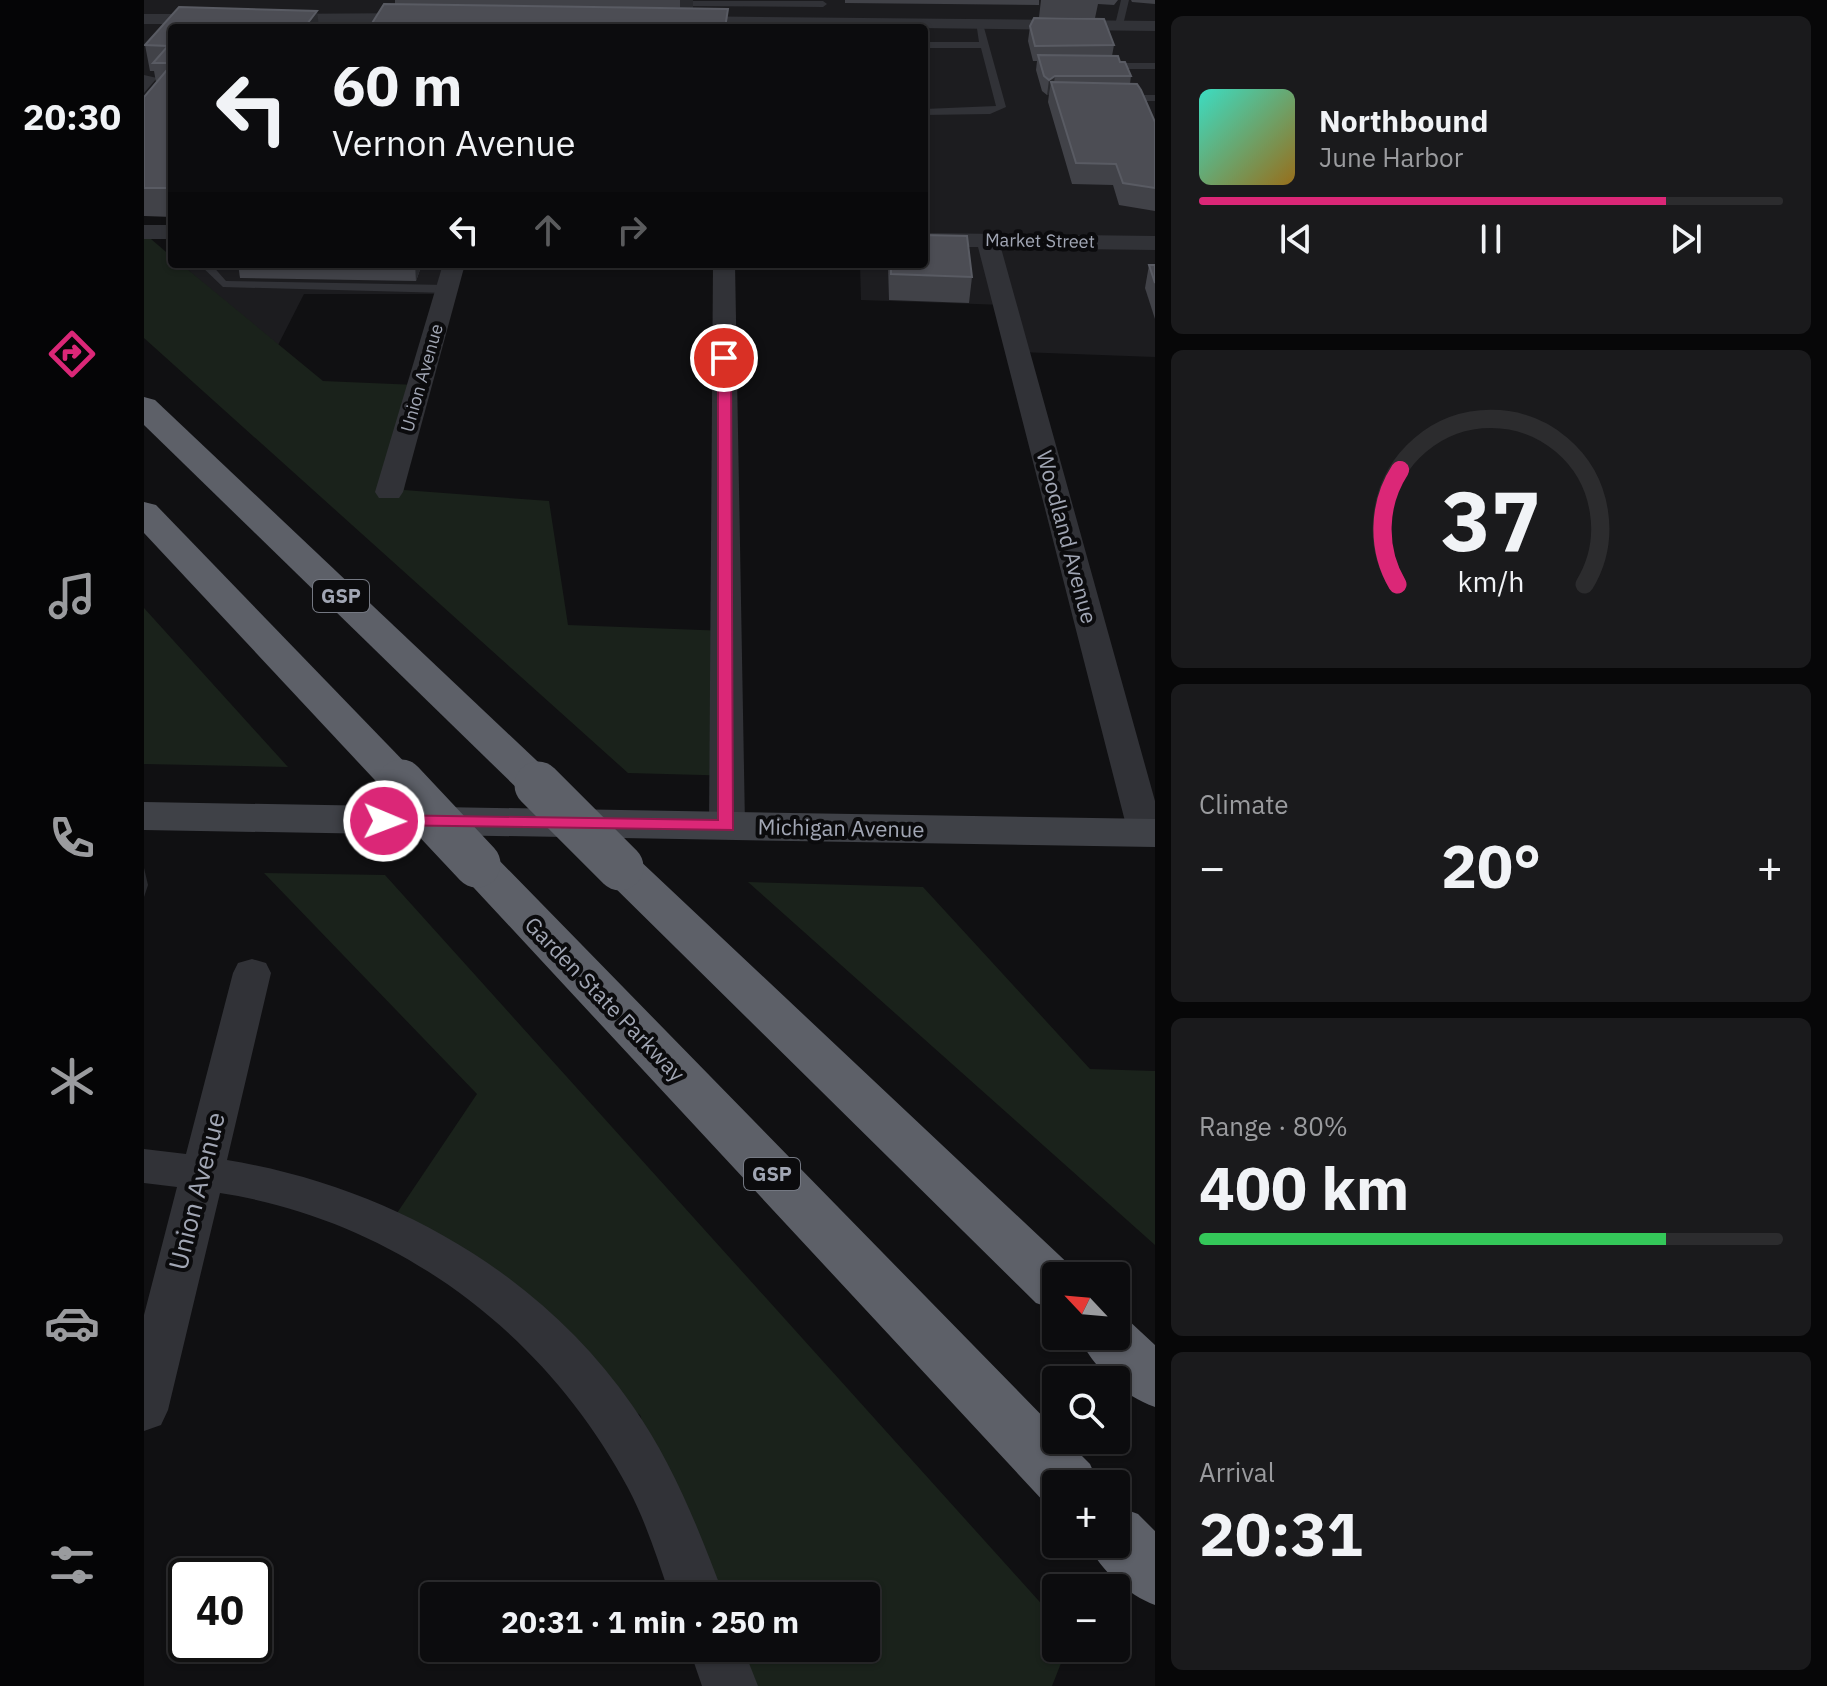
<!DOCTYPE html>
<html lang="en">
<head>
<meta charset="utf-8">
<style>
	body { margin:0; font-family:"IBM Plex Sans",sans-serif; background:#1a1a1c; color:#f1f3f6; height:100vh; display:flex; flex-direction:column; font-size:30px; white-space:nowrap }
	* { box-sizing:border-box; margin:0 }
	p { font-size:26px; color:#9a9b9e }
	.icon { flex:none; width:44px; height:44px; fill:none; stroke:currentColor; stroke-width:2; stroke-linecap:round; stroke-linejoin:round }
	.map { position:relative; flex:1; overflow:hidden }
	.panel { display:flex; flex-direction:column; gap:16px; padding:16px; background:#070708; width:672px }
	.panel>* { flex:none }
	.guide { position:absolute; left:24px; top:24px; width:760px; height:244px; border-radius:8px; box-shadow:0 2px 6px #0004,0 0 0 2px #2c2c2e; background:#0c0c0e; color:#f1f3f6; overflow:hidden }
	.needle { width:52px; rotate:296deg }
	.buttons { position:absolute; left:898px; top:1262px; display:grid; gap:16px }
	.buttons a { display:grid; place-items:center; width:88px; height:88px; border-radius:8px; background:#0c0c0e; box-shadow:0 2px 6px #0004,0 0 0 2px #2c2c2e; font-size:40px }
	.speed { position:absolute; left:24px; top:1558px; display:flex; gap:16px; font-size:40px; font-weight:700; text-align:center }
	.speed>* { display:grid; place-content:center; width:104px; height:104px; border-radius:50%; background:#0c0c0e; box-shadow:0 2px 6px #0004,0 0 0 2px #2c2c2e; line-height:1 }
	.speed .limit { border:4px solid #111; border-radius:12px; background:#fff; color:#111 }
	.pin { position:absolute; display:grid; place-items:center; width:68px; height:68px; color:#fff; margin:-34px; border:4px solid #fff; border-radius:50%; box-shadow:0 2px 8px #0007 }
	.me { position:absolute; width:88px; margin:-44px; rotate:91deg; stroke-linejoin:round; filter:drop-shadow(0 0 6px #0008) }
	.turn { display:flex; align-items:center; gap:28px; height:168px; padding:0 32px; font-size:36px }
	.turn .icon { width:104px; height:104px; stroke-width:2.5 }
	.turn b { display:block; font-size:56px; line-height:68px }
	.lanes { display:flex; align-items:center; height:76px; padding:0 32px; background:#0003; justify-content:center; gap:40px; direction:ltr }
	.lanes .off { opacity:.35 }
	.big { font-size:60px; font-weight:700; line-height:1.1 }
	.panel .widget { flex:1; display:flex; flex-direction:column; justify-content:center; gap:12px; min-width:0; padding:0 28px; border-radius:12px; background:#1a1a1c }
	.panel .dial { align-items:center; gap:0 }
	.dial svg { height:208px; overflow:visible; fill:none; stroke:#2c2c2e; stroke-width:7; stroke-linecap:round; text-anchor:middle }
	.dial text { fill:#f1f3f6; stroke:none }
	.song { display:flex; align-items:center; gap:24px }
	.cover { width:96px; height:96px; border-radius:12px; background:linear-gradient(135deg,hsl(170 70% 55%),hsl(40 70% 35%)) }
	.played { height:8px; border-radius:4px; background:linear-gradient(90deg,#db2777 80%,#2c2c2e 80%) }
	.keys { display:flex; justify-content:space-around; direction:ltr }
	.heat { display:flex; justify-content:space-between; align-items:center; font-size:44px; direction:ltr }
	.charge { height:12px; border-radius:6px; background:linear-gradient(90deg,#34c759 80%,#2c2c2e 0) }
	.trip { position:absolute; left:276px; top:1582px; width:460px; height:80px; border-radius:8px; background:#0c0c0e; box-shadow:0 2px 6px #0004,0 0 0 2px #2c2c2e; font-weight:700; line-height:80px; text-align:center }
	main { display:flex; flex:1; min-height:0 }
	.tabs { display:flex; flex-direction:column; width:144px; justify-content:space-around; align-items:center; background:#050506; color:#9a9b9e }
	.tabs .icon { width:56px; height:56px }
	.tabs .selected { color:#db2777 }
	.tabs b { font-size:36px; color:#f1f3f6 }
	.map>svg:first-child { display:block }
</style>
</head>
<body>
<main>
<nav class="tabs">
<b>20:30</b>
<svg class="icon selected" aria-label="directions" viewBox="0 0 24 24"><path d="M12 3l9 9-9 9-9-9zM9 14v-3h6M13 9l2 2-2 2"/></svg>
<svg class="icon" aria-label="music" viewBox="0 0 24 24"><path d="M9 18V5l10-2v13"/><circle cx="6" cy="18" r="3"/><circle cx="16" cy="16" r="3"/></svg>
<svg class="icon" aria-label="phone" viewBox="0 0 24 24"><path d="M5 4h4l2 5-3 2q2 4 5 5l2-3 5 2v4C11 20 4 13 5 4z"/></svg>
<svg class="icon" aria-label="climate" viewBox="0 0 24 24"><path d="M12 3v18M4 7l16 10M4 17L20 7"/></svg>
<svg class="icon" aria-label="car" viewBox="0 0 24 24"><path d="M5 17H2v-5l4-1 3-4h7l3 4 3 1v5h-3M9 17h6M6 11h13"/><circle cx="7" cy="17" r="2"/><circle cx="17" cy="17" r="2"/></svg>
<svg class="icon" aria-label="filters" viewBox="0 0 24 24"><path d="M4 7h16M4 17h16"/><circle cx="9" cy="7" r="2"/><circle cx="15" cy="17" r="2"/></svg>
</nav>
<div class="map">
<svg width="1011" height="1686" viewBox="0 0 1011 1686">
	<rect width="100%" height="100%" fill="#101012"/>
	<g fill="#1c1c1f">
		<polygon points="0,0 1011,0 1011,357 876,352 861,305 717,300 716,264 780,264 780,28 28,28 0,139"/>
		<polygon points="37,264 311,264 304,294 160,294 133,347"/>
	</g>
	<g fill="#1a221b">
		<polygon points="0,233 28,257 28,264 37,264 179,381 273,385 260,490 405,501 424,625 584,631 595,776 484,773 0,338"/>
		<polygon points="0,608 144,767 0,764"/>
		<polygon points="120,873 241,875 912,1620 912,1648 923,1648 908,1686 595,1686 581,1648 722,1648 722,1596 562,1596 496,1415 247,1222 333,1094"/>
		<polygon points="604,882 779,887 946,1069 1011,1071 1011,1245"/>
	</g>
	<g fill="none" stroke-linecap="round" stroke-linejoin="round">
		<g fill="#313237" fill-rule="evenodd">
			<polygon points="977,0 985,0 979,25 975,28 971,25"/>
			<polygon points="523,1 679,1 683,4 679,7 526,6"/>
			<polygon points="832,22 839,24 862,107 846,114 780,115 780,109 852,106 837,48 780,48 780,42 835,42"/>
			<polygon points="1011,63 1011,69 958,69 953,66 958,63"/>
			<polygon points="0,75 13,78 0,93"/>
			<polygon points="1011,95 1011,101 976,101 971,98 976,95"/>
			<polygon points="55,264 67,264 82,281 303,285 309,289 303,293 79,287"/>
		</g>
		<g fill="#313237" fill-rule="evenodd">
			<polygon points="278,13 287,18 284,22 126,24 117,19 126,14"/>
			<polygon points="0,14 74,14 83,19 74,24 0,24"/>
			<polygon points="534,16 1011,21 1011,31 528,25 528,17"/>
			<rect x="0" y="225" width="28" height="14"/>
			<polygon points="780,233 1011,236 1011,250 857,248 1011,801 1011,842 989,841 984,833 834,247 780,247"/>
			<polygon points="299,264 321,264 259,492 255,498 235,498 231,492"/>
			<polygon points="569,264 591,264 601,826 596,834 583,837 570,834 565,826"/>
			<path d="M 108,959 L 122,963 L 127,973 L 83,1160 C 243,1186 395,1271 488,1405 C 529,1463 555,1530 580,1596 L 526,1596 C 514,1560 502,1522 484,1488 C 401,1332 251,1220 76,1193 L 24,1410 L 17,1425 L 0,1431 L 0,1315 L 33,1187 L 0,1183 L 0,1149 L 42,1154 L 89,973 L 94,963 Z"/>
			<polygon points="545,1648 599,1648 614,1686 558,1686"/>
		</g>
		<polygon fill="#3f4147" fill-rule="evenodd" points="0,802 1011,819 1011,847 0,830"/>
		<g fill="#5d6068" fill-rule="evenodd">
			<polygon points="0,397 11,400 409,776 415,785 409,794 394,798 379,794 0,425"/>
			<polygon points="0,502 12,505 272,774 278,783 272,792 257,796 242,792 0,533"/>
			<polygon points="333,849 349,854 912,1430 912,1440 922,1440 946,1464 955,1484 912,1484 912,1507 902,1504 317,874 311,864 317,854"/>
			<polygon points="476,852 492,857 932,1271 935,1276 912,1276 912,1310 892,1303 460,877 454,867 460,857"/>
			<path d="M 972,1315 L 983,1319 L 1011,1345 L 1011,1407 C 979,1396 949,1367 934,1336 L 972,1336 Z"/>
			<path d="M 972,1506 L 994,1514 L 1011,1531 L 1011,1605 C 984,1595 957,1571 944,1544 L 972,1544 Z"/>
		</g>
		<g stroke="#5d6068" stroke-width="47">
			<polyline points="257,783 333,864"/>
			<polyline points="394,785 476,867"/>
		</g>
	</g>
	<g fill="#414248">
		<polygon points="251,0 549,0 549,8 251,4"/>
		<polygon points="701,0 895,0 895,5 701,3"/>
		<polygon points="897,0 974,0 970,5 954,4 951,18 895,17"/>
		<polygon points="987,0 1011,0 1011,4 988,2"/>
		<polygon points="886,26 970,45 968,56 976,62 987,76 986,84 1011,122 1011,211 975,205 969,185 928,184 904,102 905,94 903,95 898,91 892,70 893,61 889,61 884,41"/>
		<polygon points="28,28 28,217 0,216 0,97 12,82 10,71 6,71 1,45"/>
		<polygon points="94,264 278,264 272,281 96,278"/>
		<polygon points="744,264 780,264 828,277 825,303 745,300"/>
		<polygon points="1005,265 1011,265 1011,319 1001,288"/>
	</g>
	<g fill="#292a2e">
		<polygon points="536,0 549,0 549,9 536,15"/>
		<polygon points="173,11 175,28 160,28"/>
		<polygon points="911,76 909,89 907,82 905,94 903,95 905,80"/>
		<polygon points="271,264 278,264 272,281"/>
		<polygon points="0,868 4,885 0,897"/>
	</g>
	<g fill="#4c4d54" stroke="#595b63" stroke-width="2">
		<polygon points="240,4 584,9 581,28 225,28"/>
		<polygon points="35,7 173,11 160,28 28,28 28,63 9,63 24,46 1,45"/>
		<polygon points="890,18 960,19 970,45 891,46 886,26"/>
		<polygon points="894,55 974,56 976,62 981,62 987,76 911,76 905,80 900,76"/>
		<polygon points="28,64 28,188 0,188 0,97"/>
		<polygon points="907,82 993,84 997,90 1011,122 1011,188 979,183 972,164 932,163"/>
		<polygon points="780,235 823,236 828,277 747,274 747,264 780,264"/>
		<polygon points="1005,265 1011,265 1011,283"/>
	</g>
	<polygon fill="#db2777" stroke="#8e194d" stroke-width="2" points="580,354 587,358 589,830 234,825 231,821 240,815 574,820 574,358"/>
	<g text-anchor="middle" stroke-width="8" stroke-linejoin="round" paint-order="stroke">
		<g font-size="18" fill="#a1a6b4" stroke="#0b0b0d">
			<text transform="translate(896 241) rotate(1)" y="6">Market Street</text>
			<text transform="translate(278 378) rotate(-74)" y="6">Union Avenue</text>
		</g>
		<g fill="#0b0b0d" stroke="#747882" stroke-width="2">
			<rect x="169" y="580" width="56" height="32" rx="6"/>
			<rect x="600" y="1158" width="56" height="32" rx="6"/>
		</g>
		<g font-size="20" font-weight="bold" fill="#a1a6b4">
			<text x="197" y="603">GSP</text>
			<text x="628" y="1181">GSP</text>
		</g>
		<g font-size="22" fill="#a1a6b4" stroke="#0b0b0d">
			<text transform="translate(923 537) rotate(75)" y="8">Woodland Avenue</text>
			<text transform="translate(697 828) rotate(1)" y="8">Michigan Avenue</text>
			<text transform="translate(461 999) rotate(46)" y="8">Garden State Parkway</text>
		</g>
		<g font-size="26" fill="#a1a6b4" stroke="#0b0b0d">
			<text transform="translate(53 1191) rotate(-76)" y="9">Union Avenue</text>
		</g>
	</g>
</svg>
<div class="buttons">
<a><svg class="needle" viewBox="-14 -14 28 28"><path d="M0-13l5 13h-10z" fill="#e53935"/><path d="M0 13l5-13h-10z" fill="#9a9b9e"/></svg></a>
<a><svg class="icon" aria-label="search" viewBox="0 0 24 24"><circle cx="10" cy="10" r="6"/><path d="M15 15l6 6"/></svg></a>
<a>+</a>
<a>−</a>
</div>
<div class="speed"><div class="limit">40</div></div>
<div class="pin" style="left:580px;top:358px;background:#d93025"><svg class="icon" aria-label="arrive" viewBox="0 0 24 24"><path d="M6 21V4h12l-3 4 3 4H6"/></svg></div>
<svg class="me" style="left:240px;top:821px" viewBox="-20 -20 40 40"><circle r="17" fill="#db2777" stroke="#fff" stroke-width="3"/><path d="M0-11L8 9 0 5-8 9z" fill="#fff"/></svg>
<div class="trip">20:31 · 1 min · 250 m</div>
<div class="guide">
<div class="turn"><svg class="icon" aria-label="left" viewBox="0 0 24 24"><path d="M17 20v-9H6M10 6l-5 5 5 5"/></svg><div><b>60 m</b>Vernon Avenue</div></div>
<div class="lanes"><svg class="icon" aria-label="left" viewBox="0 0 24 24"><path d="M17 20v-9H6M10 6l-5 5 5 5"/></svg><svg class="icon off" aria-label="ahead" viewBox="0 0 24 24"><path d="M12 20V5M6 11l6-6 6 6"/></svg><svg class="icon off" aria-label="right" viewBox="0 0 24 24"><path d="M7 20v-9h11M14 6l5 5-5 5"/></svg></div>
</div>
</div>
<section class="panel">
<div class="widget">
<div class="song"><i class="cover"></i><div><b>Northbound</b><p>June Harbor</p></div></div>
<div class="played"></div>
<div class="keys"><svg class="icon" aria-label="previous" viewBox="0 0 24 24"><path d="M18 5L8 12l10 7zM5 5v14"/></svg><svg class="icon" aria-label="pause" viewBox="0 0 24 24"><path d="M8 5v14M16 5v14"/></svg><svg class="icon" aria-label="next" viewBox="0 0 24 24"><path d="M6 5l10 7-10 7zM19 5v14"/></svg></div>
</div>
<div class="widget dial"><svg viewBox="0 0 100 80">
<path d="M14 69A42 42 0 1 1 86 69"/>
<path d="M14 69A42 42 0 0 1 15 25" stroke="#db2777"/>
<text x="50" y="56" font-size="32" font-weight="700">37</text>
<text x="50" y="72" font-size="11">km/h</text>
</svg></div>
<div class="widget"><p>Climate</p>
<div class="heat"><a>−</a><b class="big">20°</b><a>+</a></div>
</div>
<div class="widget"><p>Range · 80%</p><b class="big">400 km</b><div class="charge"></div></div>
<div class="widget"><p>Arrival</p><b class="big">20:31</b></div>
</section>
</main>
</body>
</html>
